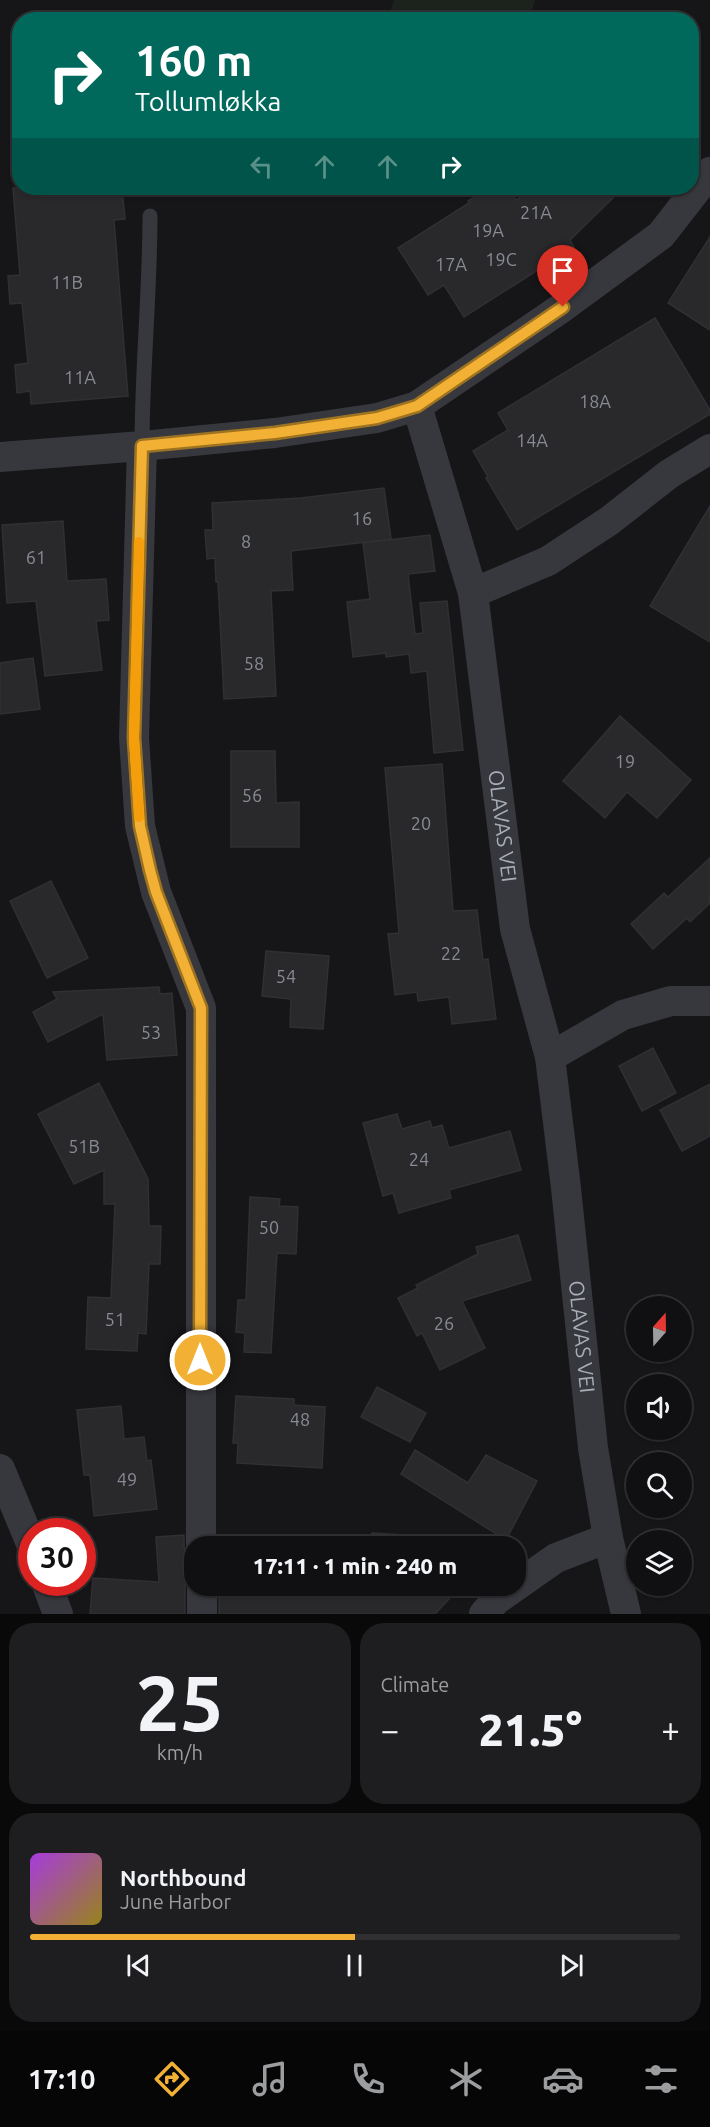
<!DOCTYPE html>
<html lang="en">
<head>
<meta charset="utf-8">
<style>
	body { margin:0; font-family:Ubuntu,sans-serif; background:#1e1e20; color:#f1f3f6; height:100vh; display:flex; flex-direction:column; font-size:22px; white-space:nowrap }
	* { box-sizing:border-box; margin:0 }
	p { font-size:20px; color:#9c9d9f }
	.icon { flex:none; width:33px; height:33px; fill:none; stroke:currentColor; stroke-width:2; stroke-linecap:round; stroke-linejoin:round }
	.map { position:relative; height:1614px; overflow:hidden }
	.side { display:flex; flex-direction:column; gap:9px; padding:9px; background:#09090a; flex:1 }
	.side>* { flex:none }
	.banner { position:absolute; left:12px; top:12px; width:687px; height:183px; border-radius:24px; box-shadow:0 2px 4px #0004,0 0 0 2px #303032; background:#00695c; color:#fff; overflow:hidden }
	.needle { width:39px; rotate:20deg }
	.fabs { position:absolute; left:626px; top:1296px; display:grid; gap:12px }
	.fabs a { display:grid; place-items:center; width:66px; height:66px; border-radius:50%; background:#101012; box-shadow:0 2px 4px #0004,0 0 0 2px #303032; font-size:30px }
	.speed { position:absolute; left:18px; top:1518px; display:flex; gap:12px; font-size:30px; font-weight:700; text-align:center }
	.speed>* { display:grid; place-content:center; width:78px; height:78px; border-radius:50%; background:#101012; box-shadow:0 2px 4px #0004,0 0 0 2px #303032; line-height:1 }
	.speed .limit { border:9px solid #d22; background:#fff; color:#111 }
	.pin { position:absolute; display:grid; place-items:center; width:51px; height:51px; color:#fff; margin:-62px -26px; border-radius:50% 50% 50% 0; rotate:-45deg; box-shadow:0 0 6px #0007 }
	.pin .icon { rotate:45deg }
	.me { position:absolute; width:66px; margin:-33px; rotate:0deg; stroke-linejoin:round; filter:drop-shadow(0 0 4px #0008) }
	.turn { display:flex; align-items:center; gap:21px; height:126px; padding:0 24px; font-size:27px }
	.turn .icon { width:78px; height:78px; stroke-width:2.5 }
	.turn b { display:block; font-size:42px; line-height:51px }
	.lanes { display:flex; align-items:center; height:57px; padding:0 24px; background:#0003; justify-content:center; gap:30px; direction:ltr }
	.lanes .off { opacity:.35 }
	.big { font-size:45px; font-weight:800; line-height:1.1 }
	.side .card { flex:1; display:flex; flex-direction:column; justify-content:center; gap:9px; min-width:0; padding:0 21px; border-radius:24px; background:#1e1e20 }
	.side .dial { align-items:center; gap:0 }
	.dial b { font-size:78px; line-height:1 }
	.song { display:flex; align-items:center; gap:18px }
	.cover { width:72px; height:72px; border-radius:9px; background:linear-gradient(135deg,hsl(280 70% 55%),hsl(50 70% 35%)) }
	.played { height:6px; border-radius:3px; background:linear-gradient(90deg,#f2b134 50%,#303032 50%) }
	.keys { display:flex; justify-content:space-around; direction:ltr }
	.heat { display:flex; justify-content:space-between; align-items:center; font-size:33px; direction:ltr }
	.side .tiles { flex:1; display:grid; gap:9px; grid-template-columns:1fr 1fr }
	.card:last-child { grid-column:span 2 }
	.trip { position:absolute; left:184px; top:1536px; width:342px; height:60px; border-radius:24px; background:#101012; box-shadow:0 2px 4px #0004,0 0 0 2px #303032; font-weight:800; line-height:60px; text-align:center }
	.tab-bar { display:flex; height:96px; justify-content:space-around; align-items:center; background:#060607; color:#9c9d9f }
	.tab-bar .icon { width:42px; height:42px }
	.tab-bar .selected { color:#f2b134 }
	.tab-bar b { font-size:27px; color:#f1f3f6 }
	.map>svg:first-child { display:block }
</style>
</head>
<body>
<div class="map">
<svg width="710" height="1614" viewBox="0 0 710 1614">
	<rect width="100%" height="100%" fill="#161618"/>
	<polygon fill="#1c231d" points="394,0 535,0 529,19 393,20 389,16"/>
	<g fill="#29292c" stroke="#303034" stroke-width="1.5">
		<polygon points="13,188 122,188 125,219 114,220 128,396 31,404 30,391 17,393 15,365 28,363 22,303 10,304 8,276 20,275"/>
		<polygon points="489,188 508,188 516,200 536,188 623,188 570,240 574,247 464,317 444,285 428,295 398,248 469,203 468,201"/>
		<polygon points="710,237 710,330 668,303"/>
		<polygon points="655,318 710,410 710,414 517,530 486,478 488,477 473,451 508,430 498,413"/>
		<polygon points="384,488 391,539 291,551 293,590 271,591 276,696 224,699 218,582 216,582 215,558 207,559 205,530 213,530 212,503 301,498"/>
		<polygon points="710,506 710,642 650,606"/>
		<polygon points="63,521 67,581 106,579 109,620 96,621 102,670 45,676 36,601 7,603 2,525"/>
		<polygon points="430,535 435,571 408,574 415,634 423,633 420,603 447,601 463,750 434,753 427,671 411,673 409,654 386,657 386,653 353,657 347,602 370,599 363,543"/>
		<polygon points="33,658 40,709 0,714 0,663"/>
		<polygon points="620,716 691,780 657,818 627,792 605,818 563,781"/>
		<polygon points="231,751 275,751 276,803 299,802 299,847 231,847"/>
		<polygon points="442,764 453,911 477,910 483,960 488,959 496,1019 452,1024 449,997 418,1001 417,992 395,995 388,934 399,933 385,768"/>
		<polygon points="710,858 710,903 690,922 687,918 653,949 631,924 664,893 668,897"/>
		<polygon points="51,881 88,958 47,978 10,901"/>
		<polygon points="266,951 329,956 323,1029 290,1027 291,999 262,996"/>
		<polygon points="159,987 160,994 172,993 177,1055 107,1060 103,1014 48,1042 33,1012 57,999 53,992"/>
		<polygon points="653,1048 676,1093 642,1111 619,1066"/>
		<polygon points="99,1083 148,1179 149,1226 161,1226 160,1264 149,1264 146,1334 138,1333 137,1351 86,1349 88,1297 111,1298 115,1204 104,1204 104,1170 74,1184 38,1114"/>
		<polygon points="710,1084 710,1136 682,1151 660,1110"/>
		<polygon points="397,1114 402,1129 430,1121 432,1128 442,1125 449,1148 510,1131 521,1170 449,1190 451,1198 399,1213 393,1193 383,1196 363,1123"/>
		<polygon points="250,1197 280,1199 279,1206 298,1207 296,1254 277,1253 271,1353 244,1352 245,1333 236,1332 238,1300 246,1300"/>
		<polygon points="518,1235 531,1280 462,1301 485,1348 440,1370 422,1333 417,1336 398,1298 418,1288 416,1285 478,1254 476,1247"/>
		<polygon points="377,1387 426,1413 410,1442 361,1417"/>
		<polygon points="236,1396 294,1399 294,1405 325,1407 322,1468 237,1463 238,1443 233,1443"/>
		<polygon points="121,1406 124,1439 144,1437 147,1461 151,1460 157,1509 94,1516 90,1475 84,1475 77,1410"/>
		<polygon points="415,1450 468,1483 486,1455 537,1481 506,1540 401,1474"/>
		<polygon points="372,1533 500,1541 495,1546 346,1546 347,1540 372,1542"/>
		<polygon points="184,1535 184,1547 186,1554 190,1558 191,1573 187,1578 185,1585 185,1614 90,1614 93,1578 159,1582 156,1537"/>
		<polygon points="219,1586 461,1586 435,1614 219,1614"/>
	</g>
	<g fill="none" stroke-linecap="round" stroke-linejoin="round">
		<path stroke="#37383d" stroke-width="15" d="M 142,446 C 142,369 150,293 150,216"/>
		<g stroke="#37383d" stroke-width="30">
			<path id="s1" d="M 417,406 L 473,593 L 515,929 L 550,1057 L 566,1188 L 593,1448 L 608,1538 L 626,1614"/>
			<polyline points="142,446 134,738 140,826 156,892 201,1008 201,1546"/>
			<polyline points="0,457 142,446 275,433 377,418 417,406 563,307 661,235 710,172"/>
			<polyline points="473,593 548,561 609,521 669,474 710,449"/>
			<polyline points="550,1057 623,1015 671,1001 710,1001"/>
			<polyline points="0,1469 32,1546"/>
			<polyline points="46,1582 58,1614"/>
			<polyline points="202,1586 202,1614"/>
			<polyline points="484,1614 496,1600 556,1558 608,1538"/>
		</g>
	</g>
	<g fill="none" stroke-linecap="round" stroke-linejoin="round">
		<g stroke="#9d7322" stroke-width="15">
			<polyline id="route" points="200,1360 201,1008 156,892 150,870 140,826 134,738 142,446 275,433 377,418 417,406 563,307"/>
		</g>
		<use href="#route" stroke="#f2b134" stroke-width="10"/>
		<polyline stroke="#f59e0b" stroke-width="10" points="139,542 134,738 139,817"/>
	</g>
	<g text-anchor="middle" stroke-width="6" stroke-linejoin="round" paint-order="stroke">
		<g font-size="18" fill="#888b94">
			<text x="536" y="219">21A</text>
			<text x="488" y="237">19A</text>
			<text x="501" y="266">19C</text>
			<text x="451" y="271">17A</text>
			<text x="67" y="289">11B</text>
			<text x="80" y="384">11A</text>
			<text x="595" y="408">18A</text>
			<text x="532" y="447">14A</text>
			<text x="362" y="525">16</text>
			<text x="246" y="548">8</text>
			<text x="36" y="564">61</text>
			<text x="254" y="670">58</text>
			<text x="625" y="768">19</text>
			<text x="252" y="802">56</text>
			<text x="421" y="830">20</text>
			<text x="451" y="960">22</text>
			<text x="286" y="983">54</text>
			<text x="151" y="1039">53</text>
			<text x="84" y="1153">51B</text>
			<text x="419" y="1166">24</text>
			<text x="269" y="1234">50</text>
			<text x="115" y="1326">51</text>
			<text x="444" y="1330">26</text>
			<text x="300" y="1426">48</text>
			<text x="127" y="1486">49</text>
		</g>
		<g font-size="21" fill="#a8adb8" stroke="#111113">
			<text dy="7" stroke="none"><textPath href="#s1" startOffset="430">OLAVAS VEI</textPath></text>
			<text dy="7" stroke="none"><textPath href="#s1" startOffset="948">OLAVAS VEI</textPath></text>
		</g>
	</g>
</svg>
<div class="fabs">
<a><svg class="needle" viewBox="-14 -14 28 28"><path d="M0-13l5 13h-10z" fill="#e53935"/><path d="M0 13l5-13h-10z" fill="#9c9d9f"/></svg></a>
<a><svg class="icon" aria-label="sound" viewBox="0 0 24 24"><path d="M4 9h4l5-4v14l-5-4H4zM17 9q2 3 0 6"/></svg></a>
<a><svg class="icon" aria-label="search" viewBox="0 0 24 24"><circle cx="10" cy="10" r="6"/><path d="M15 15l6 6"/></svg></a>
<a><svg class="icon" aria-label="layers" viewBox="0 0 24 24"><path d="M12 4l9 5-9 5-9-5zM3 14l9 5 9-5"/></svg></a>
</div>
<div class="speed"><div class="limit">30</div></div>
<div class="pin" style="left:563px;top:307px;background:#d93025"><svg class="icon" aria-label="arrive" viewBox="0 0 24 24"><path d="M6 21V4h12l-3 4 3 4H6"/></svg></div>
<svg class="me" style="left:200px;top:1360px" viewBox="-20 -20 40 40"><circle r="17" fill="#f2b134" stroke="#fff" stroke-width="3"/><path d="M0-11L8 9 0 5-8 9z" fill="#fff"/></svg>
<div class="trip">17:11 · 1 min · 240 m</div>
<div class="banner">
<div class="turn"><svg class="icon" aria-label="right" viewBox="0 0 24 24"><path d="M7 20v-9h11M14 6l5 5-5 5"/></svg><div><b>160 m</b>Tollumløkka</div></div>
<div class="lanes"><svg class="icon off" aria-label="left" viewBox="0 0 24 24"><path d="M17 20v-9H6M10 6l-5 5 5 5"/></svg><svg class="icon off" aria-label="ahead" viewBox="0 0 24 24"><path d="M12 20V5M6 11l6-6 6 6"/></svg><svg class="icon off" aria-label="ahead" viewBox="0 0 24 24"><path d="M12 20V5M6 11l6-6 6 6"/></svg><svg class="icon" aria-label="right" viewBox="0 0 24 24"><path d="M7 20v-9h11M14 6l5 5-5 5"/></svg></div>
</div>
</div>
<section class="side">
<div class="tiles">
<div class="card dial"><b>25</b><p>km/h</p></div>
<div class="card"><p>Climate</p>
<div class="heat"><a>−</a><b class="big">21.5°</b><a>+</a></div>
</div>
<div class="card">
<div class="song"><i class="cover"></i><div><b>Northbound</b><p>June Harbor</p></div></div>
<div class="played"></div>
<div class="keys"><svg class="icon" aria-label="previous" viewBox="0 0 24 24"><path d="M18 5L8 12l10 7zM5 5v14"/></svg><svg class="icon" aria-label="pause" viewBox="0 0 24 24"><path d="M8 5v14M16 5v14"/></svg><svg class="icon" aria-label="next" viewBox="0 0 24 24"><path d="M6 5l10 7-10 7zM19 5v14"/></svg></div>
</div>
</div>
</section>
<nav class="tab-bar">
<b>17:10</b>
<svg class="icon selected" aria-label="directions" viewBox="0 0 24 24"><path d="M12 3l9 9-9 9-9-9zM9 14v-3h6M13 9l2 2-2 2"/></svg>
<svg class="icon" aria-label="music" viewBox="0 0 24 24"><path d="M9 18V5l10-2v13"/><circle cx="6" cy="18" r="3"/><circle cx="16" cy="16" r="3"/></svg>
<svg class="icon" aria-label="phone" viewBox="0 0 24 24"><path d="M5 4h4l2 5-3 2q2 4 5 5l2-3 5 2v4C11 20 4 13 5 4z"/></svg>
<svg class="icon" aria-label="climate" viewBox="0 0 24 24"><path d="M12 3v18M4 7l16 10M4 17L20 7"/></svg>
<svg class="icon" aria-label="car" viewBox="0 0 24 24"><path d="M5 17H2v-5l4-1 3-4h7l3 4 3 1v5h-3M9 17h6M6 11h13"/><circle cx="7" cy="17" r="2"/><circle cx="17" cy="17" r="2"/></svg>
<svg class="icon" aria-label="filters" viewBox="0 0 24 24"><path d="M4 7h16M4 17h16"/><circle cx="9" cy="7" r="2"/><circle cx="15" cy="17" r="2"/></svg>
</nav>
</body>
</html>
